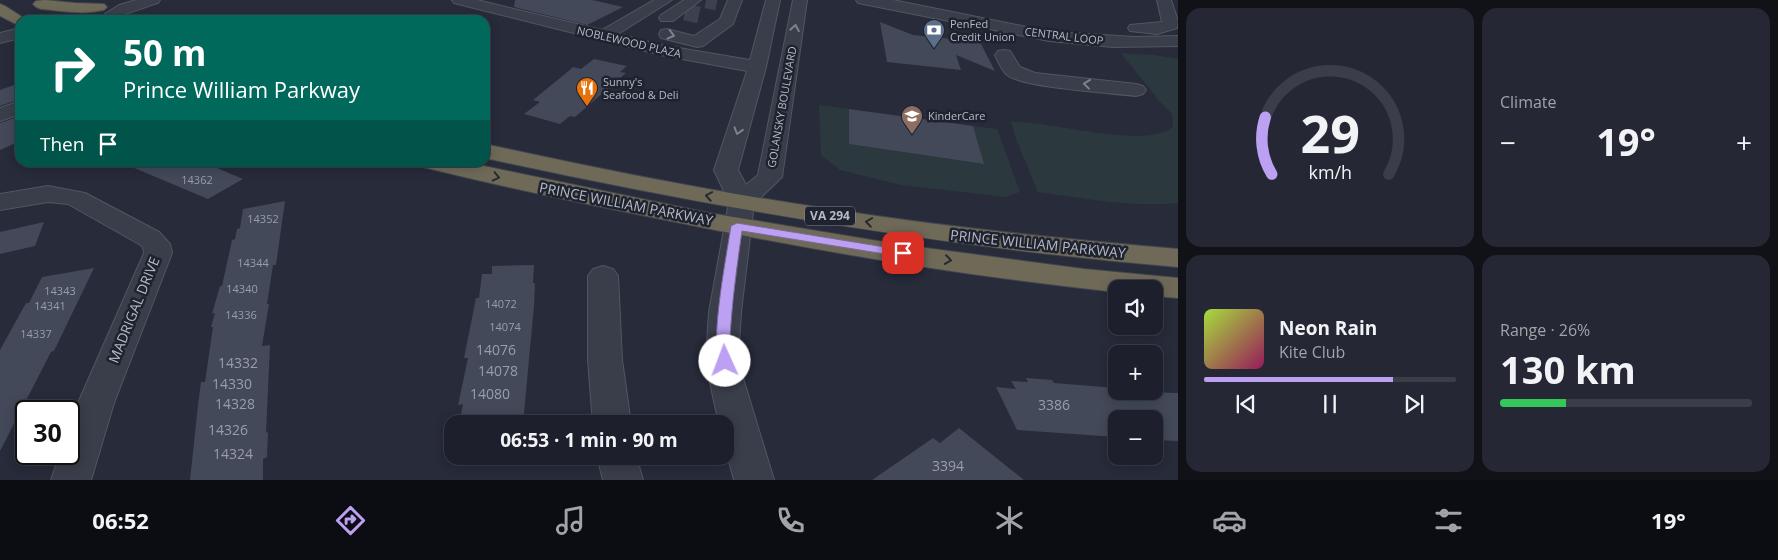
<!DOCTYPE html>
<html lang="en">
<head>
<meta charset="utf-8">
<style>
	body { margin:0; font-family:"Open Sans",sans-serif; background:#252834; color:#f1f3f6; height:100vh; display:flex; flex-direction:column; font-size:19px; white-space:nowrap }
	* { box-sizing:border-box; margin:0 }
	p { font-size:16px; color:#a0a3a9 }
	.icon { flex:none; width:28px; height:28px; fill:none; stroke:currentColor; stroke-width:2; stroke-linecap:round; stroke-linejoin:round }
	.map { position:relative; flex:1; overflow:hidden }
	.details { display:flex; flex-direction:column; gap:8px; padding:8px; background:#101218; width:600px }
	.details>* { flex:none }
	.guide { position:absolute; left:15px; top:15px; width:475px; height:152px; border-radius:15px; box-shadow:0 2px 12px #0003,0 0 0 1px #3b3e48; background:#00695c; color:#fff; overflow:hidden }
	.controls { position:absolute; left:1108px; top:280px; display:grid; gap:10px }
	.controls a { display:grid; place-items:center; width:55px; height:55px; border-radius:10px; background:#1d202c; box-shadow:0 2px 12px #0003,0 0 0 1px #3b3e48; font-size:25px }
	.speed { position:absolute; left:15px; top:400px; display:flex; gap:10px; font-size:25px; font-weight:700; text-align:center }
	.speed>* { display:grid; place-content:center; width:65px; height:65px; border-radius:50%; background:#1d202c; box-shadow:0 2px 12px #0003,0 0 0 1px #3b3e48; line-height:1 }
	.speed .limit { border:2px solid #111; border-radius:8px; background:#fff; color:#111 }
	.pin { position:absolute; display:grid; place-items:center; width:42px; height:42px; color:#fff; margin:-21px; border-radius:10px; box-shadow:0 2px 8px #0006 }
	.me { position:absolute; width:55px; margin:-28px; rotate:358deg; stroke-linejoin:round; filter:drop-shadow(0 0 4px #0008) }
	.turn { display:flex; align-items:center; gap:18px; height:105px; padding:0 25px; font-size:22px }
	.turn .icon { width:65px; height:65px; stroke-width:2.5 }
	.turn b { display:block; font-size:35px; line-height:42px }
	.then { display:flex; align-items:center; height:48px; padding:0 25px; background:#0003; gap:10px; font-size:19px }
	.big { font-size:38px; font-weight:700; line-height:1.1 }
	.details .card { flex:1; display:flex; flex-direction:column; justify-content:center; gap:8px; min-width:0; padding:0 18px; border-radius:15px; background:#252834 }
	.details .dial { align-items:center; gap:0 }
	.dial svg { height:130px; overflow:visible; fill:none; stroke:#3b3e48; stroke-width:7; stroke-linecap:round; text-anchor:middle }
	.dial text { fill:#f1f3f6; stroke:none }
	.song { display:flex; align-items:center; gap:15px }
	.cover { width:60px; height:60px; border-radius:8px; background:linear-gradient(135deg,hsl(80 70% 55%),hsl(330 70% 35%)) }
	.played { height:5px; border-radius:2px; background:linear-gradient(90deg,#bca0f2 75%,#3b3e48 75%) }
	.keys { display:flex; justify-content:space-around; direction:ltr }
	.heat { display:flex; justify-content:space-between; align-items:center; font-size:28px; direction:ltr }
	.charge { height:8px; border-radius:4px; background:linear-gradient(90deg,#34c759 26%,#3b3e48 0) }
	.details .tiles { flex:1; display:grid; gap:8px; grid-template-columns:repeat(2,1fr) }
	.trip { position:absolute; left:444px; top:415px; width:290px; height:50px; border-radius:15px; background:#1d202c; box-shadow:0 2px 12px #0003,0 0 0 1px #3b3e48; font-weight:700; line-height:50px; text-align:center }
	.menu { display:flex; height:80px; justify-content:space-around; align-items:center; background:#0c0d12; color:#a0a3a9 }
	.menu .icon { width:35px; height:35px }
	.menu .active { color:#bca0f2 }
	.menu b { font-size:22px; color:#f1f3f6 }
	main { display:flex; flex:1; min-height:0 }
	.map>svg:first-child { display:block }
</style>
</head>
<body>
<main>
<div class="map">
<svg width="1178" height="480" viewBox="0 0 1178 480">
	<rect width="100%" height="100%" fill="#272b3a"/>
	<g fill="#2b393e">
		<path d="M 1121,53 L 1154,55 L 1178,59 L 1178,203 C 1132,208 1084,198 1038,192 L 1016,139 L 1011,122 C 1046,120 1152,151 1173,126 L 1172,114 L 1160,102 Z"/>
		<polygon points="819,105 849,109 849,144 983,164 973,126 997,129 1020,192 1005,197 901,185 840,170 821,155"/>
	</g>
	<g fill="#434959">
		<polygon points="515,0 592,0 623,7 587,25 514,7"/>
		<polygon points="880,22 913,35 980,42 995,71 956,55 961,70 887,62"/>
		<polygon points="594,59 627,66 620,72 626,73 575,117 570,116 560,124 524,114 540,102 533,100 565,74 573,67 581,69"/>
		<polygon points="20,83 20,99 0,106 0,90"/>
		<polygon points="849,109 973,126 984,164 849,144"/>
		<polygon points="20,116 20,141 0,150 0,123"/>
		<polygon points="120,162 203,162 243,179 208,199"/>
		<polygon points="285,201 276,265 273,265 267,304 269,304 262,346 270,345 266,433 268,432 267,457 263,459 263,480 190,480 198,405 201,382 205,382 213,327 211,327 215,313 212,314 220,286 222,286 232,240 235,239 237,229 240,228 243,209"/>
		<polygon points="44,222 35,246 0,254 0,232"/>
		<polygon points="534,265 533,283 535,283 534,306 523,424 459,424 463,404 458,405 468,358 464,358 476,298 479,298 482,274 492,274 492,266"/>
		<polygon points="94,268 54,351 51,352 0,451 0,350 26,303 29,303 42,277"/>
		<polygon points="1026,378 1052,380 1054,383 1116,388 1116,391 1178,393 1178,441 1154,440 1154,419 1116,419 1116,437 1017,430 996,387 1016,389 1011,381 1028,382"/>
		<polygon points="959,428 1024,480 872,480 933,438 940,443"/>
	</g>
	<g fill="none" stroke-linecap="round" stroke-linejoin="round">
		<g stroke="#3c404f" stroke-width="17" stroke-dasharray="17 8" stroke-linecap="butt">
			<polyline points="706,0 717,2"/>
			<polyline points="685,12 699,15"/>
		</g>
		<g stroke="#525662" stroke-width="2">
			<g id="minor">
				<path d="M 136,0 L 160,0 L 158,3 C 147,6 115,19 107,17 L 105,14 L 119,5 Z"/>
				<polygon points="452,0 477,0 602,30 654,0 672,0 618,34 661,45 750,60 766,0 780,0 766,67 738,170 746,185 758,175 793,0 807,0 782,177 754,204 741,312 739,344 743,378 774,480 734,480 725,446 725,424 719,424 709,378 707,344 709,312 729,202 714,170 747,71 661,55 454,3"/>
				<polygon points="684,0 701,0 673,21 661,21 659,18 661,15"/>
				<polygon points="728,0 742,0 733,24 703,46 697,47 661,38 659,34 661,30 667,29 694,36 720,19"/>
				<polygon points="856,0 893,0 1027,27 1070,33 1135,37 1178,36 1178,46 1113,47 1049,41 863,4 858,3"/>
				<polygon points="1157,0 1171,0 1178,21 1177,28 1157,34 1130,31 1128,28 1130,25 1162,22"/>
				<polygon points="20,28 20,38 0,43 0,33"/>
				<path d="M 1004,50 L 1010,51 L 1020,67 L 1035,73 L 1136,84 L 1143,86 L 1146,90 L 1143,94 L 1136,96 C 1111,93 1024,88 1007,75 C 1002,71 998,61 995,55 L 998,51 Z"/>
				<polygon points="20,101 20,114 0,121 0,108"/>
				<polygon points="48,186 85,193 159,232 170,244 172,253 114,403 91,480 51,480 60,454 69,454 69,429 78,403 144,253 143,247 139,244 68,204 48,202 0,210 0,194"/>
				<polygon points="603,266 613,269 618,276 622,360 631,424 593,424 588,360 588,276 593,269"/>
				<polygon points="597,456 636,456 643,480 603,480"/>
			</g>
		</g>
		<g stroke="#424652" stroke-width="2">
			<g id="highway">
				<path d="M 45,0 L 75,3 L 104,4 L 107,7 L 104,10 C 84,15 62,11 41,9 L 36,7 L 33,4 L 36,1 Z"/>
				<polygon points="0,4 5,6 27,20 20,20 20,26 0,16"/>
				<path d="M 485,144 C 599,169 714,192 830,209 C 945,227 1061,239 1178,249 L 1178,267 C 944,247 714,208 485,158 Z"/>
				<path d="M 420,162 L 465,162 L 709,213 L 896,244 L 1084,269 L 1178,278 L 1178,298 L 1154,296 L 1154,289 L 1116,289 L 1116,292 C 965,276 815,251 666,220 C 585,204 503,187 423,167 Z"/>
			</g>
		</g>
		<use href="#minor" fill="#3a3e4a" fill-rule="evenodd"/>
		<use href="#highway" fill="#6f6a58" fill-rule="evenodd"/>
	</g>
	<defs><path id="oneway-chevron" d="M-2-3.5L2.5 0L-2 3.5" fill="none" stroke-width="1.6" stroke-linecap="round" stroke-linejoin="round" transform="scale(1.25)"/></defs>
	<g stroke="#7e828e">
		<use href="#oneway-chevron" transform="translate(795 28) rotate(-80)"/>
		<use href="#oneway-chevron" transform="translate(671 35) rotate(14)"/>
		<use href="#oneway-chevron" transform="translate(1087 84) rotate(-173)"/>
		<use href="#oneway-chevron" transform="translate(738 131) rotate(107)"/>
	</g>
	<g stroke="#272a33">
		<use href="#oneway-chevron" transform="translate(496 177) rotate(13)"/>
		<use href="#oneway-chevron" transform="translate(709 196) rotate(-170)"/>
		<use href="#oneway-chevron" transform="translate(869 222) rotate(-171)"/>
		<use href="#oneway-chevron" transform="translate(948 260) rotate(8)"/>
	</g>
	<path fill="#bca0f2" stroke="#7a689d" d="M 737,223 L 903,250 L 909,253 L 903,257 L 742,231 C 737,266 732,302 730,338 C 730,346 734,357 730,364 L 725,366 L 720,364 C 709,344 727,253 731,226 Z"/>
	<defs>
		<g id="bank-pin" transform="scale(1.125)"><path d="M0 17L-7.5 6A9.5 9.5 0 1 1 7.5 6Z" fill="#5c6f8a" stroke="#1f232f"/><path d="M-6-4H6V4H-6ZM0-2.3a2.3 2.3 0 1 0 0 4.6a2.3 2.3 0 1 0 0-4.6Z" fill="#fff"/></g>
		<g id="restaurant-pin" transform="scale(1.125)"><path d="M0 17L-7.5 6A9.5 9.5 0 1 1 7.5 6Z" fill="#e8710a" stroke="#1f232f"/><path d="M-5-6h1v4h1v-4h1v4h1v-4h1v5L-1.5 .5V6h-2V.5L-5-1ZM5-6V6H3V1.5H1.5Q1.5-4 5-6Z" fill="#fff"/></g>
		<g id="school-pin" transform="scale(1.125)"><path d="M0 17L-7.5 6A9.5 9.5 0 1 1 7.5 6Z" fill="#8d6e63" stroke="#1f232f"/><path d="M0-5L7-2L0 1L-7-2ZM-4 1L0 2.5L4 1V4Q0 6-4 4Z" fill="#fff"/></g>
	</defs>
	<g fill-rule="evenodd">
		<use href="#bank-pin" x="934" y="30"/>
		<use href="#restaurant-pin" x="587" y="88"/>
		<use href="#school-pin" x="912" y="116"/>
	</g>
	<g text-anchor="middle" stroke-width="5" stroke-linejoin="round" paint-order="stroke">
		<g font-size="11" fill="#b6b9c6" stroke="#1f232f" text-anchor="start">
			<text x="950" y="28">PenFed<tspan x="950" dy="13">Credit Union</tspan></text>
			<text x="603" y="86">Sunny's<tspan x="603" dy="13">Seafood &amp; Deli</tspan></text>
			<text x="928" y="120">KinderCare</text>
		</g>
		<g font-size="11" fill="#b6b9c6" stroke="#1f232f">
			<text transform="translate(1064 36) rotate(7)" y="4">CENTRAL LOOP</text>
			<text transform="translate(629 42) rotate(13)" y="4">NOBLEWOOD PLAZA</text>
			<text transform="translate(782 107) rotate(-80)" y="4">GOLANSKY BOULEVARD</text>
		</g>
		<g font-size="11" fill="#999dab">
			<text x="197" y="184">14362</text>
			<text x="263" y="223">14352</text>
			<text x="253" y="267">14344</text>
			<text x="242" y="293">14340</text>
			<text x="60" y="295">14343</text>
			<text x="501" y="308">14072</text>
			<text x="50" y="310">14341</text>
			<text x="241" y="319">14336</text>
			<text x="505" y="331">14074</text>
			<text x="36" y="338">14337</text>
		</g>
		<rect fill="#1f232f" stroke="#898c99" stroke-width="1" x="805" y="206.5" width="50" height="19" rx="4"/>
		<g font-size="12" font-weight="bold" fill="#b6b9c6">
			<text x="830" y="220">VA 294</text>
		</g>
		<g font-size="14" fill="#b6b9c6" stroke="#1f232f">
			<text transform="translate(626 204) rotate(11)" y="5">PRINCE WILLIAM PARKWAY</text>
			<text transform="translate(1038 244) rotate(6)" y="5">PRINCE WILLIAM PARKWAY</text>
			<text transform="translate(134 310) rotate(-68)" y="5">MADRIGAL DRIVE</text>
		</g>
		<g font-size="14" fill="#999dab">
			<text x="496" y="355">14076</text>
			<text x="238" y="368">14332</text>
			<text x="498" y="376">14078</text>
			<text x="232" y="389">14330</text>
			<text x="490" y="399">14080</text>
			<text x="235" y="409">14328</text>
			<text x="1054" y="410">3386</text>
			<text x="228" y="435">14326</text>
			<text x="233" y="459">14324</text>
			<text x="948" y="471">3394</text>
		</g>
	</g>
</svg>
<div class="controls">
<a><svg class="icon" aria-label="sound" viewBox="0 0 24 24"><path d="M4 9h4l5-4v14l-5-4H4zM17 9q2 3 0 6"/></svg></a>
<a>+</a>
<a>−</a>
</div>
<div class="speed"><div class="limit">30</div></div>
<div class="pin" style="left:903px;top:253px;background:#d93025"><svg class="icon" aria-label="arrive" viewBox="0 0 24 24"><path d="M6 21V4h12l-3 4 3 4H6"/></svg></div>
<svg class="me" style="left:725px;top:361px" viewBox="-20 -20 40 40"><circle r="19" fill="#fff"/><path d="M0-13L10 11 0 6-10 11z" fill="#bca0f2"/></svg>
<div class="trip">06:53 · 1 min · 90 m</div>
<div class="guide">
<div class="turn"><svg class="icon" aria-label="right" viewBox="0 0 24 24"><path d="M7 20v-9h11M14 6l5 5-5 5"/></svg><div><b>50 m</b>Prince William Parkway</div></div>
<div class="then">Then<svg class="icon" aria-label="arrive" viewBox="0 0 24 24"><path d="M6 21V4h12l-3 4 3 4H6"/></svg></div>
</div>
</div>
<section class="details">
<div class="tiles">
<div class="card dial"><svg viewBox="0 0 100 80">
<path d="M14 69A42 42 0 1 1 86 69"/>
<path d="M14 69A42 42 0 0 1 10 34" stroke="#bca0f2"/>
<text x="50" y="56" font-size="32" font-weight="700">29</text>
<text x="50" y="72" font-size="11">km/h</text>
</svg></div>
<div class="card"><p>Climate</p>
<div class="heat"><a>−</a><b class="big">19°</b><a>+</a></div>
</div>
<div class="card">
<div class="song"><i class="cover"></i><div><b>Neon Rain</b><p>Kite Club</p></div></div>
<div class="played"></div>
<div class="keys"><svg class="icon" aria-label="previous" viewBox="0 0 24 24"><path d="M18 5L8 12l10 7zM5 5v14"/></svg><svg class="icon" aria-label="pause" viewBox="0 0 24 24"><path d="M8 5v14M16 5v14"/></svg><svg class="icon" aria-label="next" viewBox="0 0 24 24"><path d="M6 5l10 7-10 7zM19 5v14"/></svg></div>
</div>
<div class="card"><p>Range · 26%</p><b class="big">130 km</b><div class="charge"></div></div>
</div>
</section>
</main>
<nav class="menu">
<b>06:52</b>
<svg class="icon active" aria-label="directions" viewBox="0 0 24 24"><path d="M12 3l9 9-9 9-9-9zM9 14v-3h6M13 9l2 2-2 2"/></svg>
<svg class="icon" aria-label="music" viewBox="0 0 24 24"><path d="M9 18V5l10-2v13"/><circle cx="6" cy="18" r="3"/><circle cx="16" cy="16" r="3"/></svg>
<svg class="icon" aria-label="phone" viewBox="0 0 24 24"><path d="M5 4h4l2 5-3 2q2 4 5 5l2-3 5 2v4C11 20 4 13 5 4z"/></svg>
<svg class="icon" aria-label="climate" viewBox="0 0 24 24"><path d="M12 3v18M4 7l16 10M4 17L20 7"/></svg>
<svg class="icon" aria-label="car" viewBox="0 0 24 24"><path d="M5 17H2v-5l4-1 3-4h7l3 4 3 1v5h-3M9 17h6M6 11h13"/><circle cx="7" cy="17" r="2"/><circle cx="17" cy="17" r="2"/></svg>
<svg class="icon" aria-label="filters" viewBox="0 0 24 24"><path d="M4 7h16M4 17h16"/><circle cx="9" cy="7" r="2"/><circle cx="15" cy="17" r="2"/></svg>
<b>19°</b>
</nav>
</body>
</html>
